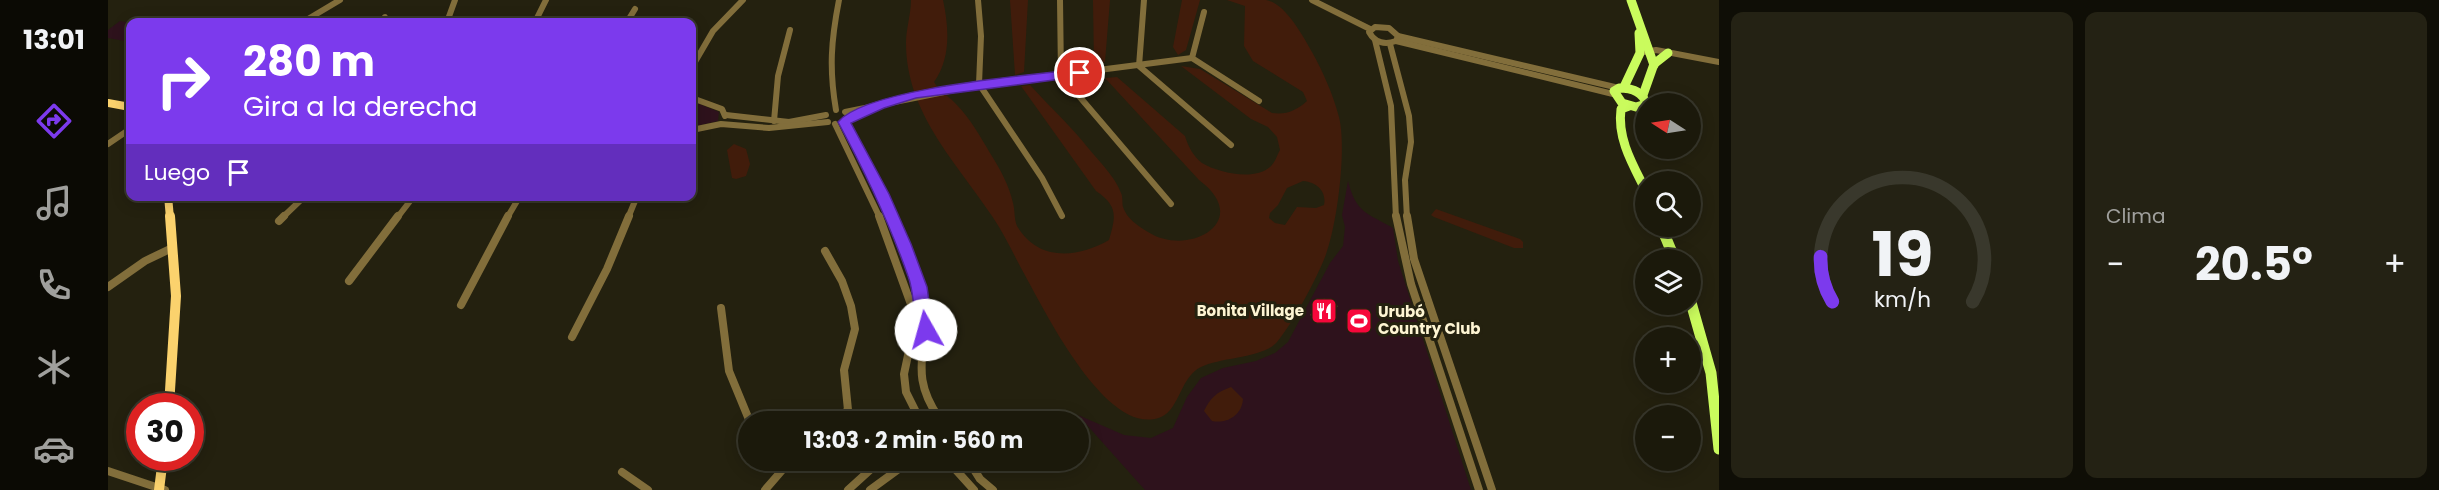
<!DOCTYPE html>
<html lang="es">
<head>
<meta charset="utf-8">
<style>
	body { margin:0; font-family:Poppins,sans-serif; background:#242214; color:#f1f3f6; height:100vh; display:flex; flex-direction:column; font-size:22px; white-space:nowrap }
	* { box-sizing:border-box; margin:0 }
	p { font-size:20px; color:#a0a09d }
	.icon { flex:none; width:33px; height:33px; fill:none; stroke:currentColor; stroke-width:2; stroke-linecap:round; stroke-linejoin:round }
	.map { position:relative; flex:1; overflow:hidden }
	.panel { display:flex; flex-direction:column; gap:12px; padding:12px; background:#0f0e06; width:720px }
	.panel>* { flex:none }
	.banner { position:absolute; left:18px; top:18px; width:570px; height:183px; border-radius:12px; box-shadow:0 3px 15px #0003,0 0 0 2px #39382c; background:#7c3aed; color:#fff; overflow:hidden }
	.needle { width:39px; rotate:282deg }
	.fabs { position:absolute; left:1527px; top:93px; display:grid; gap:12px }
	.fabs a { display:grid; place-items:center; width:66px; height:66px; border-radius:50%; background:#1b190b; box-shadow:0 3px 15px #0003,0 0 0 2px #39382c; font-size:30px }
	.speed { position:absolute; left:18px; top:393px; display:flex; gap:12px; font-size:30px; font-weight:700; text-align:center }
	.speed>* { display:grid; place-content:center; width:78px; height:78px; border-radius:50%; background:#1b190b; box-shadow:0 3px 15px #0003,0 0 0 2px #39382c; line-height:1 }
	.speed .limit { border:9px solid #d22; background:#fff; color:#111 }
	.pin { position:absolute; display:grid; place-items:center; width:51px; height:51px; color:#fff; margin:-26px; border:3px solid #fff; border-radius:50%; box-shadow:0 2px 6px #0007 }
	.me { position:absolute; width:66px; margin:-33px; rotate:353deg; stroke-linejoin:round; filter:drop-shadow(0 0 4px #0008) }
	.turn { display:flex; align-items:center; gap:21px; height:126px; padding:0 18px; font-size:27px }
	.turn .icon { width:78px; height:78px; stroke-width:2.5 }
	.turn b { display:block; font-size:42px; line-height:51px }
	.then { display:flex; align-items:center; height:57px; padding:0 18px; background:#0003; gap:12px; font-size:22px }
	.big { font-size:45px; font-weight:700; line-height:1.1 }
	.panel .card { flex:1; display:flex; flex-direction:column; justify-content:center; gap:9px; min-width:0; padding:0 21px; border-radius:12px; background:#242214 }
	.panel .dial { align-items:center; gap:0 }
	.dial svg { height:156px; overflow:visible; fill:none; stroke:#39382c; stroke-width:7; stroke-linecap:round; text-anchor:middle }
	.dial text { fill:#f1f3f6; stroke:none }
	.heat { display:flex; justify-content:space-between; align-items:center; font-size:33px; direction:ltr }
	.panel .tiles { flex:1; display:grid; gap:12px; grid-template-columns:repeat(2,1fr) }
	.trip { position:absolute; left:630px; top:411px; width:351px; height:60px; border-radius:30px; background:#1b190b; box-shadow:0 3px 15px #0003,0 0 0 2px #39382c; font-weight:700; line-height:60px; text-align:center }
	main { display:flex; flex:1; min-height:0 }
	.tabs { display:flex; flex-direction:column; width:108px; justify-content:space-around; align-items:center; background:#0b0a04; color:#a0a09d }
	.tabs .icon { width:42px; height:42px }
	.tabs .active { color:#7c3aed }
	.tabs b { font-size:27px; color:#f1f3f6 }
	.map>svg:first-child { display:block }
</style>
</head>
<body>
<main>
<nav class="tabs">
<b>13:01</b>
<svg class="icon active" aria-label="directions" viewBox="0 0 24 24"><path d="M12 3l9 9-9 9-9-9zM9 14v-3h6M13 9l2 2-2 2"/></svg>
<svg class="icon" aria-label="music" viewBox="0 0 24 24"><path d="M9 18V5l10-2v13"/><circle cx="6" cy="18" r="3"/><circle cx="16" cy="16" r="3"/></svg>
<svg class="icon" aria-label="phone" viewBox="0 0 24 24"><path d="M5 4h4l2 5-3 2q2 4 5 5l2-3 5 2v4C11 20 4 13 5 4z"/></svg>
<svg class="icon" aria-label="climate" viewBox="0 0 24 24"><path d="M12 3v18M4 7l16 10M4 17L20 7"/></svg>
<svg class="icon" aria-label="car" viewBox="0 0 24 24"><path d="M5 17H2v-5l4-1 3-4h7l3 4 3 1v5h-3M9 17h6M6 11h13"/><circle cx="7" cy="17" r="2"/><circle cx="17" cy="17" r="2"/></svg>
</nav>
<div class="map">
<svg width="1611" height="490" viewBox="0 0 1611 490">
	<rect width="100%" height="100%" fill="#24210f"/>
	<g fill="#2e121c">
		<polygon points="12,21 22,23 22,42 0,38 0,30"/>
		<polygon points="584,101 611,112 610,121 584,127"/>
		<path d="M 1240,181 C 1248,213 1259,213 1285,228 L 1290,261 L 1363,490 L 1037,490 L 970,415 L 1016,435 L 1043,438 L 1065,428 L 1079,397 L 1093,378 L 1115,368 L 1148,361 L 1167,353 L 1180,342 L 1222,263 L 1235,246 L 1237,227 L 1234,215 Z"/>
	</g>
	<g fill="#411c0b" fill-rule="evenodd">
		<path d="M 803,0 L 835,0 C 841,28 843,58 826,82 C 834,95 839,94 848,104 C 862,118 872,136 882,153 C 892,169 901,185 905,203 C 907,210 906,219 909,226 C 930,262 970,258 1001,240 C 1008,216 1010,206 988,191 L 913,86 L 922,85 C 941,106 963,126 981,149 C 991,161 1008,178 1013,193 C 1015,197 1014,203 1015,207 C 1019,219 1030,226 1040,232 C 1081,258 1146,221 1091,180 L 997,78 L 1009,77 L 1077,136 C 1080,146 1085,156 1094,163 C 1111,173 1146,181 1162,167 C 1167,163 1169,155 1172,150 L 1169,137 L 1160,127 L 1143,119 L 1073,66 L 1092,69 L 1164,113 C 1178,115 1188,111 1199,101 L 1195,92 L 1145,61 L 1136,46 L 1137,6 L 1119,0 C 1132,0 1146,0 1158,0 C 1177,3 1195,36 1204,52 C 1215,72 1225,94 1231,117 C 1239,149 1229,226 1217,257 C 1208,280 1185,323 1169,342 C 1156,358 1113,357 1093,367 C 1072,377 1072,409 1053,417 C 998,440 934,305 913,268 C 904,251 895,232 884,216 C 848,162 798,113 798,43 C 798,29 803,14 803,0 ZM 1195,181 C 1208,182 1219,191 1216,205 L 1208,208 L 1189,207 L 1177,225 L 1167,223 L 1161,218 L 1162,213 L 1170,205 L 1179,188 Z"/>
		<polygon points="902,0 920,0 916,72 907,75"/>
		<polygon points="985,0 1002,0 997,62 986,65"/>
		<polygon points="1074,0 1092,0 1078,50 1070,55 1065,47"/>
		<polygon points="626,144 638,149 642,164 638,176 628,179 624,178 619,150"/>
		<polygon points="1328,209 1412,239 1415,242 1415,248 1406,248 1326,217 1323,215"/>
		<path d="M 1123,387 L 1135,399 C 1134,415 1119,424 1104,421 L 1096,411 C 1102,398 1109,392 1123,387 Z"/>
	</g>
	<polygon fill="#44401c" points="1216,298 1230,306 1216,324 1202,315"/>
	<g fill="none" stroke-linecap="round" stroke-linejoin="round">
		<g stroke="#826e3b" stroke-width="6">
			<polyline points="870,0 873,36 871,84 934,178 954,216"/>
			<polyline points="952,0 953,75 1063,204"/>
			<polyline points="1036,0 1031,66 1123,145"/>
			<polyline points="1204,0 1262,29"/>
			<polyline points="1096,12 1084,58 1151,101"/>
			<polyline points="277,17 279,22"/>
			<polyline points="195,22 232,0"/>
			<polyline points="339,22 347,0"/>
			<polyline points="427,22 438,0"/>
			<polyline points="519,22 527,9"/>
			<path d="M 1267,27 L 1281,28 L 1290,36 L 1288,41 C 1277,45 1267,43 1261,32 Z"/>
			<polyline points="1290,36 1511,88"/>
			<polyline points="1267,40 1283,106 1288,218"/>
			<polyline points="1288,41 1505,94"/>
			<polyline points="1282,44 1301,116 1303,142 1297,180 1299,218"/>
			<polyline points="1537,52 1548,50 1611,62"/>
			<polyline points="584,67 605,31 635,0"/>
			<polyline points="584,98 614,109 617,116"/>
			<path d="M 728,110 C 721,69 723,41 731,0"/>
			<polyline points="737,112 866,86 1084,58"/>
			<polyline points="618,115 681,122 718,115"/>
			<polyline points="738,118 769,106"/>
			<polyline points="666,121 670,76 682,30"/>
			<polyline points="736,121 785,218"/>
			<polyline points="727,124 772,218"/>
			<polyline points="584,130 613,124 661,128 720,122"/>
			<polyline points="0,144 22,129"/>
			<polyline points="174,218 197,196"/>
			<polyline points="289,218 306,196"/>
			<polyline points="399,218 412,196"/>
			<polyline points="520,218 529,196"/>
		</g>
		<g stroke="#826e3b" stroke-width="8">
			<polyline points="771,216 805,310 805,332 796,374 798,392 813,422"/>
			<path d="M 785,216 C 798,244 810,273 815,303 C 822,351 799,372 831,418"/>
			<polyline points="1288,216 1303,284 1371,490"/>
			<polyline points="1299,216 1306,259 1384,490"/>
			<polyline points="171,221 176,216"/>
			<polyline points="717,251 734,281 743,306 747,329 736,370 740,410 725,422"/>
			<polyline points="241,281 290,216"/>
			<polyline points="0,287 37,261 64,248"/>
			<polyline points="353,305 400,216"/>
			<polyline points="613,308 621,371 642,422"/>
			<polyline points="464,337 499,269 521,216"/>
			<polyline points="818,422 828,417 844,422"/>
			<polyline points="668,460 675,469"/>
			<polyline points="839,460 866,490"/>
			<polyline points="860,460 872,479 885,490"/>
			<polyline points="0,471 57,490"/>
			<polyline points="514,472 540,490"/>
			<polyline points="657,490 683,460"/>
			<polyline points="740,490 773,460"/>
			<polyline points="762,490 803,460"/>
		</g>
		<g stroke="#fbd26d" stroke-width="8">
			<polyline points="0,103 22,107"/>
			<polyline points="60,196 62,218"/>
		</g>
		<g stroke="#fbd26d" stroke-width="10">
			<polyline points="61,406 68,296 62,216"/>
			<polyline points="51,490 55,458"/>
		</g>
		<g stroke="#cafb5d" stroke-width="9">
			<polyline points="1523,0 1546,65"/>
			<polyline points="1516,87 1532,53 1531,33"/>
			<path d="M 1511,88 C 1523,88 1535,91 1538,104 L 1528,107 L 1514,103 L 1506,91 Z"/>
			<polyline points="1535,95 1546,64 1560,53"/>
			<path d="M 1521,106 L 1513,109 C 1509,139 1525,165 1538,191"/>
		</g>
		<g stroke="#cafb5d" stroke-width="11">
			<polyline points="1553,226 1567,260"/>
			<polyline points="1582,299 1603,373 1611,449"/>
		</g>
	</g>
	<path fill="#7c3aed" stroke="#51269a" stroke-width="1.5" d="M 972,69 L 976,71 L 976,76 L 808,98 L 776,108 L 743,123 L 781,194 L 803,244 L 819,287 L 825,330 L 818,336 L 813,334 C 804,317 807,294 800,276 C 781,222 757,172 730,122 C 758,88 924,75 972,69 Z"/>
	<defs>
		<g id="restaurant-square" transform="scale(1.35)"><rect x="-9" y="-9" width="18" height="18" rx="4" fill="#f6073b" stroke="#24210f"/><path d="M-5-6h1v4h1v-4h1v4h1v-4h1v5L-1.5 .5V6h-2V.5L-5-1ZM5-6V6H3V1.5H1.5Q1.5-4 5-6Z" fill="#fff"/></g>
		<g id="stadium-square" transform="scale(1.35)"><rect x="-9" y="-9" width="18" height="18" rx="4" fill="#f6073b" stroke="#24210f"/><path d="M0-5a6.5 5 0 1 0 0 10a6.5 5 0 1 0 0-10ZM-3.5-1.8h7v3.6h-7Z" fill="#fff"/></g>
	</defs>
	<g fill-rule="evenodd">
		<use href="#restaurant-square" x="1216" y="311"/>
		<use href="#stadium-square" x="1251" y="321"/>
	</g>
	<g text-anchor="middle" stroke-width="6" stroke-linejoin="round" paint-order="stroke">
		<g font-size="15" font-weight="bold" fill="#fef5d3" stroke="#24210f" text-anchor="end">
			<text x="1196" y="316">Bonita Village</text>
			<text x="1270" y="317" text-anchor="start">Urubó<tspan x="1270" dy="17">Country Club</tspan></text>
		</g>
	</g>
</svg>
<div class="fabs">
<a><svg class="needle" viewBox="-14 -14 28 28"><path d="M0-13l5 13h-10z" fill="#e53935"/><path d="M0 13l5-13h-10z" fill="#a0a09d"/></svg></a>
<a><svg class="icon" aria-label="search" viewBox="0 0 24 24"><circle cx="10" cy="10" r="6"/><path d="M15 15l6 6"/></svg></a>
<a><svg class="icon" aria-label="layers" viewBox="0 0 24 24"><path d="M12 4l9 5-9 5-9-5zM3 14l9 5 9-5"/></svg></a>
<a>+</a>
<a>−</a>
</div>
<div class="speed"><div class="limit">30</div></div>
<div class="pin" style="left:972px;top:73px;background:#d93025"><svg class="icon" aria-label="arrive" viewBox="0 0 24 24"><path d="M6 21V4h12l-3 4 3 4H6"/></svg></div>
<svg class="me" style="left:818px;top:330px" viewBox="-20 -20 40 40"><circle r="19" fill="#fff"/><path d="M0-13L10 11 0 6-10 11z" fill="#7c3aed"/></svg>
<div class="trip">13:03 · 2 min · 560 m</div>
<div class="banner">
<div class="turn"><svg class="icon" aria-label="right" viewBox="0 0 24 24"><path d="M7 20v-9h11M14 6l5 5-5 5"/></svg><div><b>280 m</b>Gira a la derecha</div></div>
<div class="then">Luego<svg class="icon" aria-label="arrive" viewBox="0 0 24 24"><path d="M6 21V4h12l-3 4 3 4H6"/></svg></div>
</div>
</div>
<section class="panel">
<div class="tiles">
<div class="card dial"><svg viewBox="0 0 100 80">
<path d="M14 69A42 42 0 1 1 86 69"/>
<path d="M14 69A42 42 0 0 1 8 46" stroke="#7c3aed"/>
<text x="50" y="56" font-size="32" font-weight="700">19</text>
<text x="50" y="72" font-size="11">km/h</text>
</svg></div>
<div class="card"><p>Clima</p>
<div class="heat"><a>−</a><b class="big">20.5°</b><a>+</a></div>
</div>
</div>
</section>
</main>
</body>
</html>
